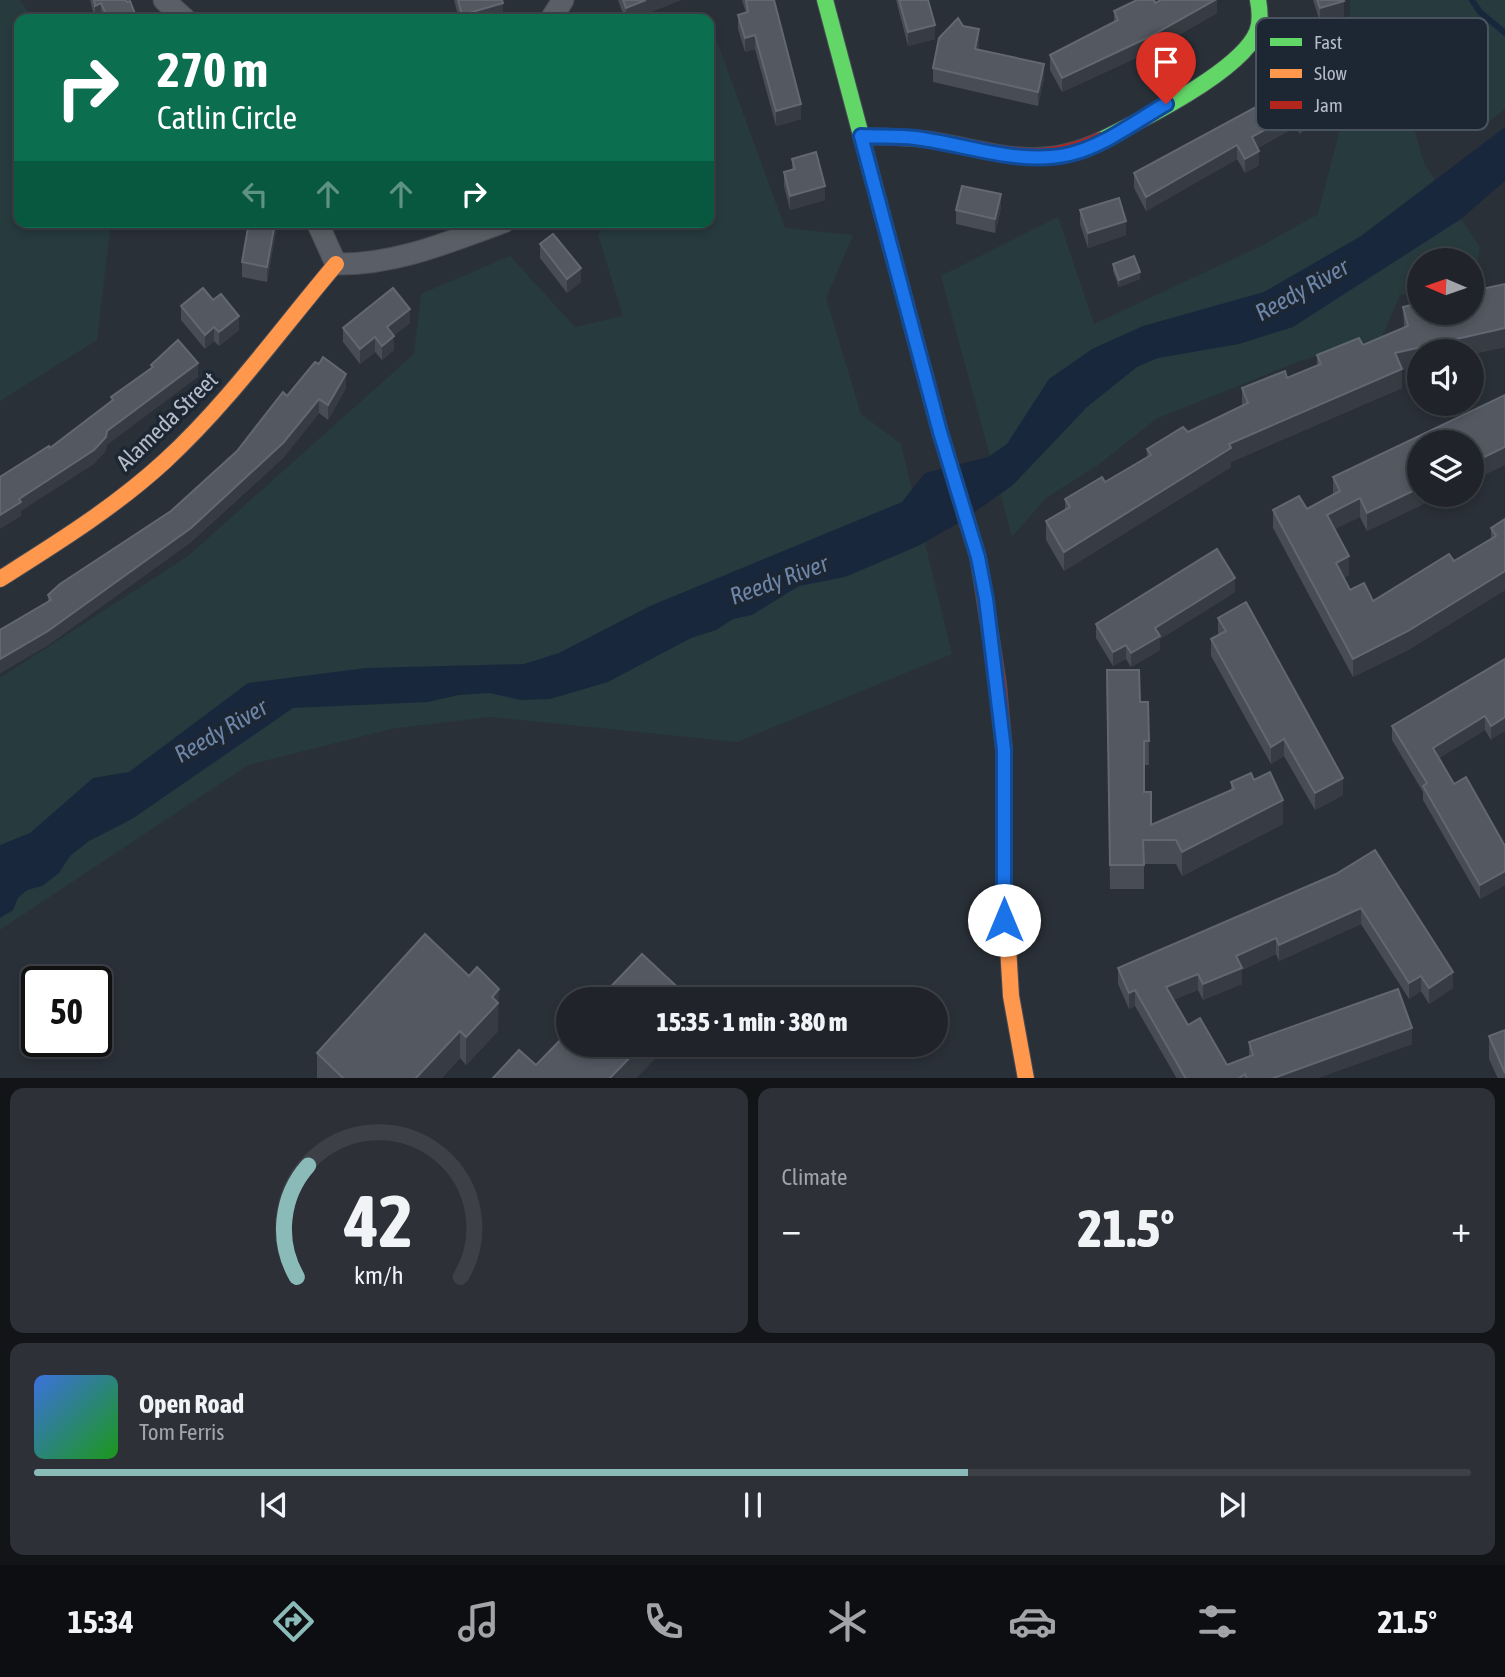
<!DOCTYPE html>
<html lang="en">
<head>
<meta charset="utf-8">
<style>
	body { margin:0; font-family:"Asap Condensed",sans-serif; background:#2d3036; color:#f1f3f6; height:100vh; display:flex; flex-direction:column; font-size:26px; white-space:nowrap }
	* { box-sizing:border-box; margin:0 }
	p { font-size:23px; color:#a2a4a8 }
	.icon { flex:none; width:38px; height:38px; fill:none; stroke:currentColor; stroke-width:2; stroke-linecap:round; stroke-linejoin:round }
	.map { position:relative; height:1078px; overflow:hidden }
	.sheet { display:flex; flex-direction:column; gap:10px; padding:10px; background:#121417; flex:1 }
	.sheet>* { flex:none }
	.guide { position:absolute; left:14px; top:14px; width:700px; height:214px; border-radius:14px; box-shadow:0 4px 10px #0003,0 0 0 2px #3d4147; background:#0b6e4f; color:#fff; overflow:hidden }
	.needle { width:46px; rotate:272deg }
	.controls { position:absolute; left:1407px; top:248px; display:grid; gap:14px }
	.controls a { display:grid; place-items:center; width:77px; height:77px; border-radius:50%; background:#20242a; box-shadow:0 4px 10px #0003,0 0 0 2px #3d4147; font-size:35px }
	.speed { position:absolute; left:21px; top:966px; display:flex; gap:14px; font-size:35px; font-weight:700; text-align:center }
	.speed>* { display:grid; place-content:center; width:91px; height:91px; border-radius:50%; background:#20242a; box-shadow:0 4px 10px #0003,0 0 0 2px #3d4147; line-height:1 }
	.speed .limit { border:4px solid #111; border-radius:10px; background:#fff; color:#111 }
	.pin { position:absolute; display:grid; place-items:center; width:60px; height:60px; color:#fff; margin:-72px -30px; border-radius:50% 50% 50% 0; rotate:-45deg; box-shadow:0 0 7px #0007 }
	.pin .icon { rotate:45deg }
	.me { position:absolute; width:77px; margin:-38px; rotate:0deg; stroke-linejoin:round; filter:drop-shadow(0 0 5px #0008) }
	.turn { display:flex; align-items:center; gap:24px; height:147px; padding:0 28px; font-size:32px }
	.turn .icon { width:91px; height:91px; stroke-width:2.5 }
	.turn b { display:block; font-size:49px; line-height:60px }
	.lanes { display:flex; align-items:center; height:66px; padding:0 28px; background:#0003; justify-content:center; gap:35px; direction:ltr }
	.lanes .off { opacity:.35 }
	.big { font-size:52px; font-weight:800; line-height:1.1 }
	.sheet .widget { flex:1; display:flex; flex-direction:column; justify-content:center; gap:10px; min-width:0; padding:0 24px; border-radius:14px; background:#2d3036 }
	.sheet .dial { align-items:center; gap:0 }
	.dial svg { height:182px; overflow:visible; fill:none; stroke:#3d4147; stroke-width:7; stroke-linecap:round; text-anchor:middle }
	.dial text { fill:#f1f3f6; stroke:none }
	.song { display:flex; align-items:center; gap:21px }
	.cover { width:84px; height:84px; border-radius:10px; background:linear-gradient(135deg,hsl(220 70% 55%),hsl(120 70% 35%)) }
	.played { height:7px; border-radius:4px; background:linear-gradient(90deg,#8bbbb9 65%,#3d4147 65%) }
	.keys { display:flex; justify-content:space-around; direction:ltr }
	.heat { display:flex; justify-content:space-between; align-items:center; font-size:38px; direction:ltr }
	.sheet .tiles { flex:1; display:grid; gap:10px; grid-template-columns:1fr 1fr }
	.widget:last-child { grid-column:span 2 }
	.trip { position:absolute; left:556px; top:987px; width:392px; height:70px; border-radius:35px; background:#20242a; box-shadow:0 4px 10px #0003,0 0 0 2px #3d4147; font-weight:800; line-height:70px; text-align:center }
	.dock { display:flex; height:112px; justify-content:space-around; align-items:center; background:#0d0e11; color:#a2a4a8 }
	.dock .icon { width:49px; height:49px }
	.dock .on { color:#8bbbb9 }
	.dock b { font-size:32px; color:#f1f3f6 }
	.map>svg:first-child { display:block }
</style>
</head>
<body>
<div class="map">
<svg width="1505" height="1079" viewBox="0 0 1505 1079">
	<rect width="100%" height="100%" fill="#2a3038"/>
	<g fill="#273a3e">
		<polygon points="0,0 20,0 33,19 19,19 19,222 111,222 97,340 0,401"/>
		<polygon points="1350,0 1505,0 1505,109 1485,125 1458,88 1423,80 1407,106 1424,163 1480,247 1474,279 1472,280 1472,261 1419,261 1419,291 1400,295 1382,337 1300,361 1156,419 1098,465 1046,498 1012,537 941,276 1058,217 1094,324 1261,246 1318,214 1349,94"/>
		<polygon points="707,14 785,228 853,235 826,298 861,414 901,444 952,654 737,742 490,717 391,729 248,765 0,930 0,678 188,556 414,354 421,294 510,256 575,327 623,316 598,235 607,222 709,222 709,19 695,19"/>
	</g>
	<polygon fill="#19273c" points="1505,127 1505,181 1461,219 1293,327 1239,344 1158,358 1137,367 1087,407 1013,485 962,521 918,546 845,577 799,586 752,615 733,619 716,630 691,638 608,682 550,699 521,700 489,693 459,695 428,702 293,708 132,819 89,841 70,856 59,873 42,886 27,890 18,898 13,910 0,918 0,845 30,833 93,778 129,772 248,683 366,668 524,664 559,653 650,606 902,502 925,473 988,457 1007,444 1049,379 1092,349 1143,326 1264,292 1361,236"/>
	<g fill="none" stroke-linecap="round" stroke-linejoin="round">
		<polyline stroke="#19273c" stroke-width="6" points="1472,0 1480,12 1505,33"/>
		<g stroke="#484c55" stroke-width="23">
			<g id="street">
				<polyline points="164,0 185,19"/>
				<polyline points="551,19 563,0"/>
				<path d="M 317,222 L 336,264 C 395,265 449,242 504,222"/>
			</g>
		</g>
		<g stroke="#484c55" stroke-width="18">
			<g id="fast">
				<polyline points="825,0 940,432 978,557 983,587"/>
				<path d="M 1101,140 C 1140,121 1240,72 1257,32 C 1261,22 1260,11 1258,0"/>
			</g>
		</g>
		<g stroke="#484c55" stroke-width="18">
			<g id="slow">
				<path d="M 0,579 C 57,543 115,507 165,461 C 229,402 280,330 336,264"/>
				<polyline points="1004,880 1011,996 1026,1079"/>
			</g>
		</g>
		<g stroke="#484c55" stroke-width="18">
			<g id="jam">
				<path d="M 861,136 C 885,137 908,137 931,140 C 997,151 1036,170 1101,140"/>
				<polyline points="983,587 998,684 1004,750 1004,880"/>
			</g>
		</g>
		<use href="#street" stroke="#5a5e66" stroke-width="21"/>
		<use href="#fast" stroke="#63d668" stroke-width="16"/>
		<use href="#slow" stroke="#ff974d" stroke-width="16"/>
		<use href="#jam" stroke="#b3261e" stroke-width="16"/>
	</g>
	<g fill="#474c55">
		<polygon points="90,0 126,0 137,19 102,19 101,17 95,19"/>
		<polygon points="454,0 502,0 503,17 495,19 459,19"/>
		<polygon points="618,0 681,0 633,19 625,19"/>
		<polygon points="742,0 774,0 801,119 776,126 755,49 745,52 738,29 738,15 746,13"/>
		<polygon points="896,0 928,0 935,39 908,46"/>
		<polygon points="1217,0 1217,13 1149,52 1062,92 1050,70 1050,55 1114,22 1114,11 1155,3"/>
		<polygon points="1313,0 1343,0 1344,16 1320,22"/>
		<polygon points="963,26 979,43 978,50 1044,78 1038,106 933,82 933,68"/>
		<polygon points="1345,44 1349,60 1327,112 1300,134 1295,127 1258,148 1259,165 1245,173 1237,159 1146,211 1134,188 1134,173 1270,111"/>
		<polygon points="792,159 825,200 790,210 784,186 784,172 792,170"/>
		<polygon points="1001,208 995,233 956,224 956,210"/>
		<polygon points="1080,210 1126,235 1088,248 1080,224"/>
		<polygon points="276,222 276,231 267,282 242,277 242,262"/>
		<polygon points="540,244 581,282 567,293 540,258"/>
		<polygon points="1113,264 1140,279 1119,287 1113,271"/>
		<polygon points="1505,284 1505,347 1472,354 1472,352 1419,352 1419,366 1402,370 1402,388 1231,462 1231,467 1064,571 1046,540 1046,521 1065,510 1065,499 1105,482 1147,457 1147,449 1188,432 1242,406 1242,388 1287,378 1317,365 1317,355 1363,345 1404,328 1403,307"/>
		<polygon points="181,306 239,330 219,346 214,341 205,349 181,320"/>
		<polygon points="410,323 394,335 394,350 382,360 375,352 360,364 343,342 343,328"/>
		<polygon points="346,388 328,420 319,413 283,458 191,542 48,645 0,673 0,630 48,602 48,595 171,511 237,451 287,396"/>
		<polygon points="1333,477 1419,495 1442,495 1367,531 1360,517 1334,529 1349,575 1343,578 1350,590 1373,601 1454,561 1491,539 1491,528 1505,519 1505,590 1408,650 1353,677 1273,528 1273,510 1307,509 1333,495"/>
		<polygon points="1235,592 1160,639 1160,650 1131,667 1126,659 1113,666 1096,638 1096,624"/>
		<polygon points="1218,618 1343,795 1315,810 1284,756 1271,764 1211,656 1211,639 1218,635"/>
		<polygon points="1505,659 1491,740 1485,730 1439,758 1454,784 1505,846 1505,885 1480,899 1423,800 1423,792 1392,740 1392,726"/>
		<polygon points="1107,694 1140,702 1148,702 1149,765 1144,765 1144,792 1151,825 1231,791 1231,782 1254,780 1283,824 1182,876 1176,864 1144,864 1144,889 1110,889"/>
		<polygon points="1336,874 1453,988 1429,1004 1421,991 1409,999 1361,924 1279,961 1276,954 1242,970 1242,984 1203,1000 1198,990 1173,1000 1188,1025 1227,1065 1249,1057 1249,1042 1412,1044 1315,1079 1177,1079 1135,1006 1129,1009 1118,984 1118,968"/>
		<polygon points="499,1016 498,1017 498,1031 466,1065 460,1058 441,1079 317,1079 317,1053"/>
		<polygon points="1505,1030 1505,1079 1498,1079 1489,1059 1489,1036"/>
	</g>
	<g fill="#373c44">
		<polygon points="646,0 681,0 633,19 626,19 626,8"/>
		<polygon points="1215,0 1217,0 1217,13 1149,52 1062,92 1062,78"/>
		<polygon points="1344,1 1344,16 1320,22 1320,8"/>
		<polygon points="101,3 101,17 95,19 95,6"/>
		<polygon points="503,3 503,17 495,19 462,19 462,15"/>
		<polygon points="935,25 935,39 908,46 908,32"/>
		<polygon points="979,29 979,43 975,63 975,49"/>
		<polygon points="755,35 755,49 745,52 745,38"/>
		<polygon points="1349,46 1349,60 1327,112 1300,134 1300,120"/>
		<polygon points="1044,64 1044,78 1038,106 1038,92"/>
		<polygon points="801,104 801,119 776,126 776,111"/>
		<polygon points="1295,113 1295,127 1252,151 1252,137"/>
		<polygon points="1237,145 1237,159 1146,211 1146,197"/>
		<polygon points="1259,151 1259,165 1245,173 1245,159"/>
		<polygon points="825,186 825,200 790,210 790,196"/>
		<polygon points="1001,194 1001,208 995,233 995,219"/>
		<polygon points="1126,221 1126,235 1088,248 1088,233"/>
		<polygon points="275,222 276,222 276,231 267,282 267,267"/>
		<polygon points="581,268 581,282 567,293 567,279"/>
		<polygon points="1140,272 1140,279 1119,287 1119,280"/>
		<polygon points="410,309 410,323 387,341 387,327"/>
		<polygon points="239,316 239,330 219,346 219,332"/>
		<polygon points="214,327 214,341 205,349 205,335"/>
		<polygon points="1505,328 1505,347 1472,354 1472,352 1419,352 1419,366 1402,370 1402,388 1231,462 1231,467 1064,571 1064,552 1229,444 1395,353"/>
		<polygon points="394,336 394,350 382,360 382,346"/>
		<polygon points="375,337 375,352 360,364 360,349"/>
		<polygon points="198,363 198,377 107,445 106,451 94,464 21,511 21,516 0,529 0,515 19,499 107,431"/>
		<polygon points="346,374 346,388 328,420 328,405"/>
		<polygon points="319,399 319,413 283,458 191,542 48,645 0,673 0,659"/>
		<polygon points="1505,447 1505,465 1472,481 1472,463"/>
		<polygon points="1419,488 1419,495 1442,495 1367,531 1367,513"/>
		<polygon points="1360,498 1360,517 1327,533 1327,515"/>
		<polygon points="1349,556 1349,575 1336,582 1336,563"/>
		<polygon points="1505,571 1505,590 1408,650 1353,677 1353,659"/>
		<polygon points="1235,578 1235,592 1160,639 1160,650 1131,667 1131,653 1155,628"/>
		<polygon points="1126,645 1126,659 1113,666 1113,652"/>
		<polygon points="1485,716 1485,730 1433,762 1433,748"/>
		<polygon points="1505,717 1505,731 1491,740 1491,726"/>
		<polygon points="1284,739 1284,756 1271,764 1271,747"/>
		<polygon points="1343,778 1343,795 1315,810 1315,793"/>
		<polygon points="1283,800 1283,824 1182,876 1182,852"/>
		<polygon points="1505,871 1505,885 1480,899 1480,885"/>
		<polygon points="1361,908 1361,924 1279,961 1279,945"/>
		<polygon points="1276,938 1276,954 1242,970 1242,984 1203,1000 1203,984 1236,956"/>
		<polygon points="1453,972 1453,988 1429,1004 1429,988"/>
		<polygon points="1198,974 1198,990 1166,1003 1166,987"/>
		<polygon points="1421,976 1421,991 1409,999 1409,983"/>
		<polygon points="499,989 498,1031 466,1065 466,1037 492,997"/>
		<polygon points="1135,990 1135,1006 1129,1009 1129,993"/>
		<polygon points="1412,1028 1412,1044 1315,1079 1271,1079"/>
		<polygon points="460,1031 460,1058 441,1079 415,1079"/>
		<polygon points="642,1045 668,1045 636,1079 609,1079"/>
	</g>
	<g fill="#535861" stroke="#626872" stroke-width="2">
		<polygon points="94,0 126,0 127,2 130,1 137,19 108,19 101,3 95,6"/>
		<polygon points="458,0 502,0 503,3 462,15"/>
		<polygon points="623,0 646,0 626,8"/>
		<polygon points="746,0 774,0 801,104 776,111 755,35 745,38 738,15 748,12"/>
		<polygon points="899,0 928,0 935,25 908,32"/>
		<polygon points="1137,0 1154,0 1155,3 1161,0 1215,0 1149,37 1062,78 1050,55 1118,20 1114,11"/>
		<polygon points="1317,0 1343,0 1344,1 1320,8"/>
		<polygon points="958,18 963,26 979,29 975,49 1044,64 1038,92 933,68 939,38"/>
		<polygon points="1328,32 1345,39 1343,44 1349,46 1327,98 1300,120 1295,113 1252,137 1259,151 1245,159 1237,145 1146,197 1134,173 1265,102 1270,111 1310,73"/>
		<polygon points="816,152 825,186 790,196 784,172 795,169 792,159"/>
		<polygon points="962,186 1001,194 995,219 956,210"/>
		<polygon points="1119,198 1126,221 1088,233 1080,210"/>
		<polygon points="249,222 275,222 267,267 242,262"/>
		<polygon points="553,234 581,268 567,279 540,244"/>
		<polygon points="1134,256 1140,272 1119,280 1113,264"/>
		<polygon points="1505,284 1505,328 1395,353 1402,369 1229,444 1231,448 1064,552 1046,521 1070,507 1065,499 1102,477 1105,482 1151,455 1147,449 1183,427 1188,432 1248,403 1242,388 1285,371 1287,378 1321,364 1317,355 1359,338 1363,345 1408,326 1403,307 1419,303 1419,313 1472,313 1472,291"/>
		<polygon points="203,288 213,300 221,294 239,316 219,332 214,327 205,335 181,306"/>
		<polygon points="393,288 410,309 387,327 394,336 382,346 375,337 360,349 343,328"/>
		<polygon points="178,340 198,363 107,431 106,437 94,450 19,499 21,502 0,515 0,477 49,446 50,448 113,400 111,397 153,367 151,365"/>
		<polygon points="323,357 346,374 328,405 319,399 283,443 191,528 48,631 0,659 0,630 51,600 48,595 60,584 171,511 237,451 283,392 287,396 315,362 319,364"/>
		<polygon points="1505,395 1505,447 1472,463 1472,443 1419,443 1419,488 1367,513 1360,498 1327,515 1349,556 1336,563 1350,590 1364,583 1373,601 1449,554 1454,561 1496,536 1491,528 1505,519 1505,571 1408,631 1353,659 1273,510 1299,496 1307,509 1340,491 1333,477"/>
		<polygon points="1217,549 1235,578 1155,628 1160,636 1131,653 1126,645 1113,652 1096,624"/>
		<polygon points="1246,602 1343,778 1315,793 1284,739 1271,747 1211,639 1226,631 1218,618"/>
		<polygon points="1505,659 1505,717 1491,726 1485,716 1433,748 1454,784 1466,777 1505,846 1505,871 1480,885 1423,786 1427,783 1392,726"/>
		<polygon points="1107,670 1139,670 1140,702 1148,702 1149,741 1144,741 1144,792 1151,792 1151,825 1234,789 1231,782 1251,773 1254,780 1270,772 1283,800 1182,852 1176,840 1143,840 1144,865 1110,865"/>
		<polygon points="1375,850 1453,972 1429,988 1421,976 1409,983 1361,908 1279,945 1276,938 1236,956 1242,968 1203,984 1198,974 1166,987 1188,1025 1200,1018 1227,1065 1253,1055 1249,1042 1398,989 1412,1028 1271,1079 1247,1079 1245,1074 1238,1079 1186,1079 1135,990 1129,993 1118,968 1336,874"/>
		<polygon points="425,934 469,976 477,967 499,989 492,997 498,1003 466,1037 460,1031 415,1079 344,1079 317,1053"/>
		<polygon points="642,954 688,997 686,999 599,999"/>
		<polygon points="1505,1030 1505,1073 1489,1036"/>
		<polygon points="569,1031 569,1045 642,1045 609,1079 492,1079 519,1050 536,1065"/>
	</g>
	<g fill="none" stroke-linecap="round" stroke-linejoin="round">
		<g stroke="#114b97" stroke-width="18">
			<path id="route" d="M 1004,920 L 1004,750 L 986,599 L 978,557 L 940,432 L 861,136 C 879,137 898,136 915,138 C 965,144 1020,166 1070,154 C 1104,146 1136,121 1166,104"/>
		</g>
		<use href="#route" stroke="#1a73e8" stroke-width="12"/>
	</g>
	<g text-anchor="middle" stroke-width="7" stroke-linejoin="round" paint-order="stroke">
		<g font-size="23" fill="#b4bcc9" stroke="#1d2633">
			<text transform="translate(167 421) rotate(-44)" y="8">Alameda Street</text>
		</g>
		<g font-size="24" font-style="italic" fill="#6d86a8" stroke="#1d2633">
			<text transform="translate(1302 290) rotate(-29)" y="8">Reedy River</text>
			<text transform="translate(779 580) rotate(-20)" y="8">Reedy River</text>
			<text transform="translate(221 731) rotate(-30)" y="8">Reedy River</text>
		</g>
	</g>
	<rect x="1256" y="18" width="232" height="112" rx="10" fill="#1d2633" stroke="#4a5360" stroke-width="2"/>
	<rect x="1270" y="38" width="32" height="8" fill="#63d668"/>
	<rect x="1270" y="69" width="32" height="9" fill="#ff974d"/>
	<rect x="1270" y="101" width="32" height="8" fill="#b3261e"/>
	<g font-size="19" fill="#b4bcc9">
		<text x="1314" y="49">Fast</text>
		<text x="1314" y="80">Slow</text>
		<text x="1314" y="112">Jam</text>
	</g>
</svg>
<div class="controls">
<a><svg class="needle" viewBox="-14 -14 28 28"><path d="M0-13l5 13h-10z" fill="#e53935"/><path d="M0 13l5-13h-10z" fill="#a2a4a8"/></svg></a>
<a><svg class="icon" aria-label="sound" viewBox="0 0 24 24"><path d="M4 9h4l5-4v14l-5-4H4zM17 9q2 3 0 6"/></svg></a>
<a><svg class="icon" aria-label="layers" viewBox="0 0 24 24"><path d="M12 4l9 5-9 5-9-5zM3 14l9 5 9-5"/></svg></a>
</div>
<div class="speed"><div class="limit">50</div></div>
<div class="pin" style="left:1166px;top:104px;background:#d93025"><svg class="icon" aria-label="arrive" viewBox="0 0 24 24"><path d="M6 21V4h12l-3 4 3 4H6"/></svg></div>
<svg class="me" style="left:1004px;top:920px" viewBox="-20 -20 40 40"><circle r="19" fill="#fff"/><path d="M0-13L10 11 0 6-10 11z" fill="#1a73e8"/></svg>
<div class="trip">15:35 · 1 min · 380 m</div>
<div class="guide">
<div class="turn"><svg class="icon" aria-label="right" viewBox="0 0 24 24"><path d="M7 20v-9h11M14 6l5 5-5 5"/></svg><div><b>270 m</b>Catlin Circle</div></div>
<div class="lanes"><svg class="icon off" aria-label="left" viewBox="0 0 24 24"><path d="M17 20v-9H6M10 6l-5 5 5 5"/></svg><svg class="icon off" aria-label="ahead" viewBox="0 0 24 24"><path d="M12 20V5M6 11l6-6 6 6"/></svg><svg class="icon off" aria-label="ahead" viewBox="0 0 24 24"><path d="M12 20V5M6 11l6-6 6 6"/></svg><svg class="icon" aria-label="right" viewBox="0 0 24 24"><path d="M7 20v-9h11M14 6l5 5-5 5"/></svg></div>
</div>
</div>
<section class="sheet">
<div class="tiles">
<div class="widget dial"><svg viewBox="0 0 100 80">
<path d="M14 69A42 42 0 1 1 86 69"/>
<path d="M14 69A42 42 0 0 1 19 20" stroke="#8bbbb9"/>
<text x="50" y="56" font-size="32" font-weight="700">42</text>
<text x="50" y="72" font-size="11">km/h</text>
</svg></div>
<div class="widget"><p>Climate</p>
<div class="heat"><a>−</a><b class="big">21.5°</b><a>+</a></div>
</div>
<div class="widget">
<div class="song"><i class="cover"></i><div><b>Open Road</b><p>Tom Ferris</p></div></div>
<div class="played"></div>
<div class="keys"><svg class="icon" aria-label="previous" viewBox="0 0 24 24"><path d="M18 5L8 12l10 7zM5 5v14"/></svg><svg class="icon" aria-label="pause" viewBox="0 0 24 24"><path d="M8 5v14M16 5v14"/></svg><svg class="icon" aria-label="next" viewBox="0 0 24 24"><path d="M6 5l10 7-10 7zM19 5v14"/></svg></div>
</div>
</div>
</section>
<nav class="dock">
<b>15:34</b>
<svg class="icon on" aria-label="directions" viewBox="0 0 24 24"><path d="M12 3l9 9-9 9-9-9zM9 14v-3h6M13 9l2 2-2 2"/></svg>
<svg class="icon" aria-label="music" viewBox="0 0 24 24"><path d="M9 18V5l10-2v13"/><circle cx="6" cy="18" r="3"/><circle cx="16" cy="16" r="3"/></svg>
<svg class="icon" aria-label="phone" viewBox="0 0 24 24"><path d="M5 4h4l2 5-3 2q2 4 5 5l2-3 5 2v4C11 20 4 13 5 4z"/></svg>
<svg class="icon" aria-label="climate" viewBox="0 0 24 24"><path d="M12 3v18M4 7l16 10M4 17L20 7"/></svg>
<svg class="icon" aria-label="car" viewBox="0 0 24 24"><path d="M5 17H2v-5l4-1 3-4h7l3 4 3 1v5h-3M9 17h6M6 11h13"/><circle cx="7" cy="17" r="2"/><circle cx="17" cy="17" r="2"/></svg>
<svg class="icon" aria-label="filters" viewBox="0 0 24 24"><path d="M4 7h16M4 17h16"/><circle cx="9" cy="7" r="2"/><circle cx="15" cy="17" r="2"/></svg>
<b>21.5°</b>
</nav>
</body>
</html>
